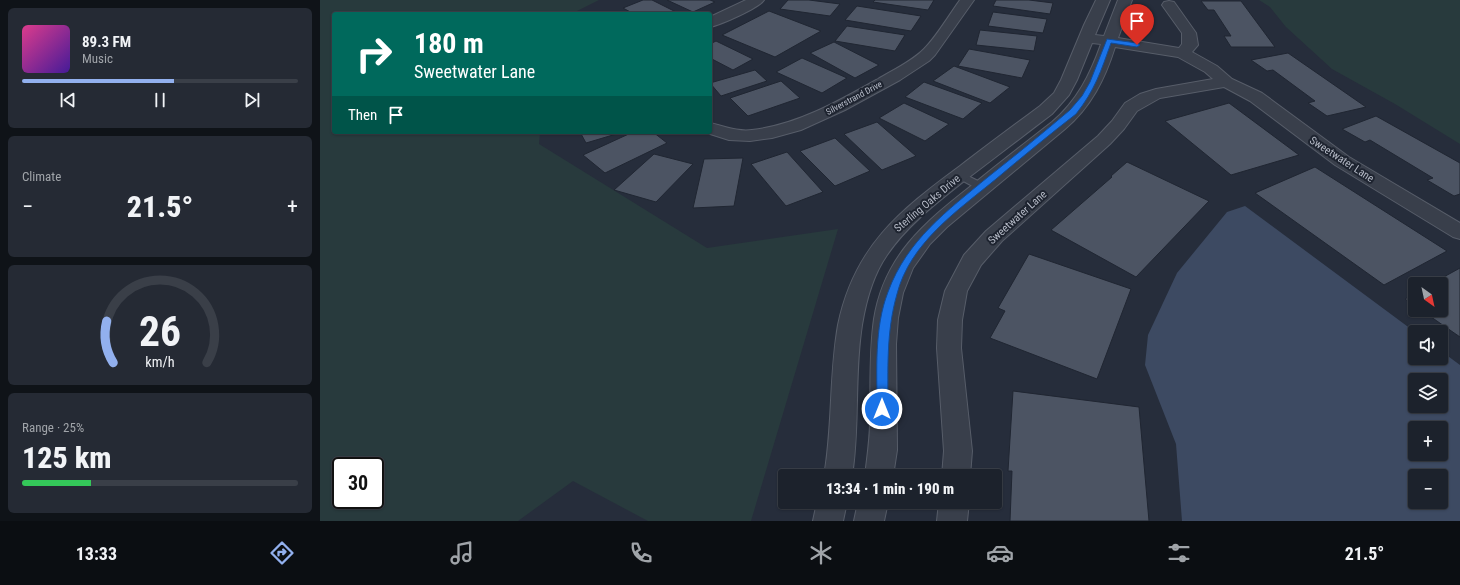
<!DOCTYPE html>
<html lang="en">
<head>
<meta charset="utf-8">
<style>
	body { margin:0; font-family:"Roboto Condensed",sans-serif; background:#252a34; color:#f1f3f6; height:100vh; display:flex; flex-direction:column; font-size:15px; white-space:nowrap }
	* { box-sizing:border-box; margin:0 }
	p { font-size:13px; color:#a0a4a9 }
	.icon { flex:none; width:22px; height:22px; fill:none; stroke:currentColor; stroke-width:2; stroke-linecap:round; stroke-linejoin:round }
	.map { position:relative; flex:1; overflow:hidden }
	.details { display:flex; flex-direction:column; gap:8px; padding:8px; background:#0f1318; width:320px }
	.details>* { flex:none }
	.banner { position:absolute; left:12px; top:12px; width:380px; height:122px; border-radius:4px; box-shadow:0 1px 3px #0004,0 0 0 1px #3a3f48; background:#00695c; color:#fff; overflow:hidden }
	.needle { width:26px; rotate:147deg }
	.controls { position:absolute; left:1088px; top:277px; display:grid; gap:8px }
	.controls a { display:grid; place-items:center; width:40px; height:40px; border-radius:4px; background:#1c222c; box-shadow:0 1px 3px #0004,0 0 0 1px #3a3f48; font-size:20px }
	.speed { position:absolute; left:12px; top:457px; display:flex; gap:8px; font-size:20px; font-weight:700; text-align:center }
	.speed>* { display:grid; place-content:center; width:52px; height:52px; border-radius:50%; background:#1c222c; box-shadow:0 1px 3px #0004,0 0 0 1px #3a3f48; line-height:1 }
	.speed .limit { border:2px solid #111; border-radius:6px; background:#fff; color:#111 }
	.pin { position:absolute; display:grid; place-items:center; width:34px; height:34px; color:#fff; margin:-41px -17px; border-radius:50% 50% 50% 0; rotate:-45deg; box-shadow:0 0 4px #0007 }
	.pin .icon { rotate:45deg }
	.me { position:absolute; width:44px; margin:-22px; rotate:0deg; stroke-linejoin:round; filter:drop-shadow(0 0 3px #0008) }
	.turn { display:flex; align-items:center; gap:14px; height:84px; padding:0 16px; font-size:18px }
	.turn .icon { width:52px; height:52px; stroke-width:2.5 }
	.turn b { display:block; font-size:28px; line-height:34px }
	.then { display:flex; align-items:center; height:38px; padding:0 16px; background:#0003; gap:8px; font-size:15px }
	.big { font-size:30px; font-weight:800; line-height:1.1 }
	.details .tile { flex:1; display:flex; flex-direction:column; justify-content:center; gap:6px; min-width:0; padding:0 14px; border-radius:6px; background:#252a34 }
	.details .dial { align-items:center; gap:0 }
	.dial svg { height:104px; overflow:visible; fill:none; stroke:#3a3f48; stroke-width:7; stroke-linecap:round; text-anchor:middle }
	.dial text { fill:#f1f3f6; stroke:none }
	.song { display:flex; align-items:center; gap:12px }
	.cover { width:48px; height:48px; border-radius:6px; background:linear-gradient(135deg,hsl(330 70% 55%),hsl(260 70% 35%)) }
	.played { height:4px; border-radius:2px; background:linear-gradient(90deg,#92b0ee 55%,#3a3f48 55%) }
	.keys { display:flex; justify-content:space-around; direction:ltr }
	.heat { display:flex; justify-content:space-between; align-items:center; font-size:22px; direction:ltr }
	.charge { height:6px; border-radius:3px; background:linear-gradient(90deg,#34c759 25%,#3a3f48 0) }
	.trip { position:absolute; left:458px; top:469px; width:224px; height:40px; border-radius:4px; background:#1c222c; box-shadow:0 1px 3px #0004,0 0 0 1px #3a3f48; font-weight:800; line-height:40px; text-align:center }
	.tab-bar { display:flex; height:64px; justify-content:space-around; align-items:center; background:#0b0e12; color:#a0a4a9 }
	.tab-bar .icon { width:28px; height:28px }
	.tab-bar .active { color:#92b0ee }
	.tab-bar b { font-size:18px; color:#f1f3f6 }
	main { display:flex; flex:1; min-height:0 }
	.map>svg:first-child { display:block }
</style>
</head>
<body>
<main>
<section class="details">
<div class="tile">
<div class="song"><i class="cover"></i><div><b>89.3 FM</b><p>Music</p></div></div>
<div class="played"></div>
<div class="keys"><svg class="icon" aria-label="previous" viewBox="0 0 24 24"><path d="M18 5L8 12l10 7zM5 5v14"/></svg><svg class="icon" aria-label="pause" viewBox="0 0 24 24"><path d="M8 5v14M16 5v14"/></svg><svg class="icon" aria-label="next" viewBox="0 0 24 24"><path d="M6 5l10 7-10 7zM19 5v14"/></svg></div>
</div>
<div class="tile"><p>Climate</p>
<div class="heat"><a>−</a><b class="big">21.5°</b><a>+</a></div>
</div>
<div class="tile dial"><svg viewBox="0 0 100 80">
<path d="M14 69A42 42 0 1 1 86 69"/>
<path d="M14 69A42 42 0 0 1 9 37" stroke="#92b0ee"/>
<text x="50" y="56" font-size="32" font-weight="700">26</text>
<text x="50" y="72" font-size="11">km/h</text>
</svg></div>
<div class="tile"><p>Range · 25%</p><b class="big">125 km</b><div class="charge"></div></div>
</section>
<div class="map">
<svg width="1140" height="521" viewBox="0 0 1140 521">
	<rect width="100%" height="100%" fill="#262d3b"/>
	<g fill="#283a3d" fill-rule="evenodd">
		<path d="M 0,0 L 279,0 L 251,14 L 14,14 L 14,132 L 220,132 L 219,144 L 387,248 L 518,229 L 431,521 L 328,521 L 253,481 L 198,521 L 0,521 ZM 21,466 L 55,466 L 55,500 L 21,500 Z"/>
		<polygon points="939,0 1140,0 1140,144 1075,104 1012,69 966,27 950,7"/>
	</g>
	<path fill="#3d4a62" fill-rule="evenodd" d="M 925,206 L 1095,332 L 1095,358 L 1121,358 L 1121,351 L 1140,365 L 1140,521 L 862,521 L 856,444 L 825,365 L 828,335 L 857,273 L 907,212 ZM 1095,380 L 1121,380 L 1121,406 L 1095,406 ZM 1095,428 L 1121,428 L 1121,454 L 1095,454 ZM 1095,476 L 1121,476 L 1121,502 L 1095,502 Z"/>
	<g fill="#4c5463" stroke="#202632">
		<polygon points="323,0 332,0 360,14 314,14 303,8"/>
		<polygon points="347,0 390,0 395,2 373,12"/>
		<polygon points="468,0 489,0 520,4 510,16 460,9"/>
		<polygon points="555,0 614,0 608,10 553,2"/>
		<polygon points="676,0 709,0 733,3 730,14 673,6"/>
		<polygon points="881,1 921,1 955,47 911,47 904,36 911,36 894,10 888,10"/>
		<polygon points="537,6 601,16 591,31 525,20"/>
		<polygon points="449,11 501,31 455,57 402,35"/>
		<polygon points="673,12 727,19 723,33 668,26"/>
		<polygon points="527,26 585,35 575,51 515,41"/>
		<polygon points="660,30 717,36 714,51 656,45"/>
		<polygon points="396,41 433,59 413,70 390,58 390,44"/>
		<polygon points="514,42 559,65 535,78 490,53"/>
		<polygon points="649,49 710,60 702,78 638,66"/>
		<polygon points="968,53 1046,107 1007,116 988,103 995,101 953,70 947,71 931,60"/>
		<polygon points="482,58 527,78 502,93 456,72"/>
		<polygon points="634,66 690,87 670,103 613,81"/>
		<polygon points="435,70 447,81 401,96 390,83"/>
		<polygon points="461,81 480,98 428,116 410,98"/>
		<polygon points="604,82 662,103 643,119 585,97"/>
		<polygon points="584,103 629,124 605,141 559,118"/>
		<polygon points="909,103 979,155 911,175 845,121"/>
		<polygon points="1056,116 1140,163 1140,194 1134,196 1107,180 1113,178 1050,140 1045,142 1022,129"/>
		<polygon points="557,122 596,156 562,170 524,134"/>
		<polygon points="260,132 303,132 266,143"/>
		<polygon points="313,132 333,132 347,143 285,173 263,155"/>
		<polygon points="515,138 550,171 515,186 480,151"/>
		<polygon points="467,152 503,192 466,206 431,164"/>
		<polygon points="334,154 373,164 336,202 294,190"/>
		<polygon points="423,158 414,206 373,208 384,159"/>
		<polygon points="807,162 889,201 816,277 731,230 792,177 791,176"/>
		<polygon points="995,167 1127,251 1064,285 935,193"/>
		<polygon points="709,254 811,289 777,379 670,338 685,311 678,308"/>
		<polygon points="1140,268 1140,337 1101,310 1121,310 1121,284 1111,284"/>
		<polygon points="1095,293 1095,306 1085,299"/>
		<polygon points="693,391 819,407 829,521 690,521 692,471 688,471"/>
	</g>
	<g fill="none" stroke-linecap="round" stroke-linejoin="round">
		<g stroke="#575d69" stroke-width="2">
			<polygon id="lane" points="640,172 666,185 667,187 662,190 658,189 636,177 635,175"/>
		</g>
		<g stroke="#575d69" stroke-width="2">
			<g id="street">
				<path d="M 426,0 L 444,0 C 439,8 400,25 390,27 L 390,17 Z"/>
				<path d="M 640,0 L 654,0 L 615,55 L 609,61 L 580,80 L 525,110 L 481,130 L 452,138 L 430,141 L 409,140 L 384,132 L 390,132 L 390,123 C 404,126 417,132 432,130 C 477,125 519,101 558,79 C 573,70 591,62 604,49 C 617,36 629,15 640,0 Z"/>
				<path d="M 776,0 L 790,0 L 775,35 L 784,36 L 798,0 L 812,0 L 798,38 L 859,48 L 862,44 L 862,33 L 842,5 L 844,2 L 849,1 L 854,2 L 876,33 L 878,45 L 872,52 L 897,66 L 912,79 L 942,93 L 1029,157 L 1140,223 L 1140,239 L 1133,237 L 1015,165 L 930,101 L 904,87 L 840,98 L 817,111 L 804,129 L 790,144 L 682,241 L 661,265 L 647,291 L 642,320 L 641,348 L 652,451 L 650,476 L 622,476 L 624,451 L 617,348 L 618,320 L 625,291 L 644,255 L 666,231 L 778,136 L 792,121 L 805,103 L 820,94 L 836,89 L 893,79 L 885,72 L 858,57 L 795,47 C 785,79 771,107 745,129 L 627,227 L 610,244 L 593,268 L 583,293 L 578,318 L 576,344 L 577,450 L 573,476 L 545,476 C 547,458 550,440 550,422 C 551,388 549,353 554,319 C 564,256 604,223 651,186 C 678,164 705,143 732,122 C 757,101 770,75 781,44 L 772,43 L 757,80 L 749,95 L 732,114 C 704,135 676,157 648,178 C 619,201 588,224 567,255 C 553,275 546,301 542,325 C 534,375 540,426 532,476 L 504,476 C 513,426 509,375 518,325 C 534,247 579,211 640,166 C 666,146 693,126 720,106 L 734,93 L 741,80 L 764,25 Z"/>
				<polygon points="497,502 527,502 523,521 493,521"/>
				<polygon points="538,502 568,502 564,521 534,521"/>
				<polygon points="619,502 649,502 647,521 617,521"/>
			</g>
		</g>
		<use href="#lane" fill="#393f4b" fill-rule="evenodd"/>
		<use href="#street" fill="#393f4b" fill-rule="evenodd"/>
	</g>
	<path fill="#1a73e8" stroke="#114b97" d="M 787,39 L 817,43 L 820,45 L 817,47 L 791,43 C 781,71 775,90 756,114 C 729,135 702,157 676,179 C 637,211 590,243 577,294 C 566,332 568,370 568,409 L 566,412 L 562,414 L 559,412 L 557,409 C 557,371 554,328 568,292 C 587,240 627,211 668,177 C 696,155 723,133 750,110 L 762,96 L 770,82 Z"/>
	<g text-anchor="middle" stroke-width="4" stroke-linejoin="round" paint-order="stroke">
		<g font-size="9" fill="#b5bac6" stroke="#1e2430">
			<text transform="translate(534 98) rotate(-28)" y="3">Silverstrand Drive</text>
		</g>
		<g font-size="11" fill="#b5bac6" stroke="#1e2430">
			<text transform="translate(1022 159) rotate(33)" y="4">Sweetwater Lane</text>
			<text transform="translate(607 203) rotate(-40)" y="4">Sterling Oaks Drive</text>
			<text transform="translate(697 217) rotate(-42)" y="4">Sweetwater Lane</text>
		</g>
	</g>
</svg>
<div class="controls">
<a><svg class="needle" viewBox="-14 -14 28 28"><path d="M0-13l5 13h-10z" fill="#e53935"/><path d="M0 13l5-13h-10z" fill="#a0a4a9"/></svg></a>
<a><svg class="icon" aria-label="sound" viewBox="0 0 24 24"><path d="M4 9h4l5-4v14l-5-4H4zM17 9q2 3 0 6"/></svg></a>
<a><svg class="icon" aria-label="layers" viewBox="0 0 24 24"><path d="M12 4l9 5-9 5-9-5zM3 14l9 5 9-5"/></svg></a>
<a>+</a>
<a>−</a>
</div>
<div class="speed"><div class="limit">30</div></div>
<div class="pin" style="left:817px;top:45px;background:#d93025"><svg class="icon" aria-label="arrive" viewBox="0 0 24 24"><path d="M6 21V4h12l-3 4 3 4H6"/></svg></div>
<svg class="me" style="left:562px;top:409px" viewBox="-20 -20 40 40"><circle r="17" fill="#1a73e8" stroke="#fff" stroke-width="3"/><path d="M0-11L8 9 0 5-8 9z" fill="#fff"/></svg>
<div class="trip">13:34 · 1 min · 190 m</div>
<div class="banner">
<div class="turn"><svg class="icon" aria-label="right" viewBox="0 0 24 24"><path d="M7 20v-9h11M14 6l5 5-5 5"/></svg><div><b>180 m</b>Sweetwater Lane</div></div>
<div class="then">Then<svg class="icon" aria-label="arrive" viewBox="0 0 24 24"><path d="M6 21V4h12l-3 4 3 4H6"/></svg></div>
</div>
</div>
</main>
<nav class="tab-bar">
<b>13:33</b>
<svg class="icon active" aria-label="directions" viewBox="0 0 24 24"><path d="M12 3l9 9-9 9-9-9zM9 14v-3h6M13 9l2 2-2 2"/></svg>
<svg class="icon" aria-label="music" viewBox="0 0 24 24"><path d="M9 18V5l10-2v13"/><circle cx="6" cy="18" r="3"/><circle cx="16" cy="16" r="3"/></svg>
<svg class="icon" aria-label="phone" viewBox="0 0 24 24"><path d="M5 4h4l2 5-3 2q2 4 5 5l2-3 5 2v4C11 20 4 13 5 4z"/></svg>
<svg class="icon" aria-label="climate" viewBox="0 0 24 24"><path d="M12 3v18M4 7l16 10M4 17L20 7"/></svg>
<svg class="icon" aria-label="car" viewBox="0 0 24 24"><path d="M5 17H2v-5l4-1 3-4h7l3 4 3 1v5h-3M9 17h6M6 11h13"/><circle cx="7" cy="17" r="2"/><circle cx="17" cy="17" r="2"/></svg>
<svg class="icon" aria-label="filters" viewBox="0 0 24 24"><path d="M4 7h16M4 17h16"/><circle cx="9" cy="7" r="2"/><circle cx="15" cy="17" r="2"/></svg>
<b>21.5°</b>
</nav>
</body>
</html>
